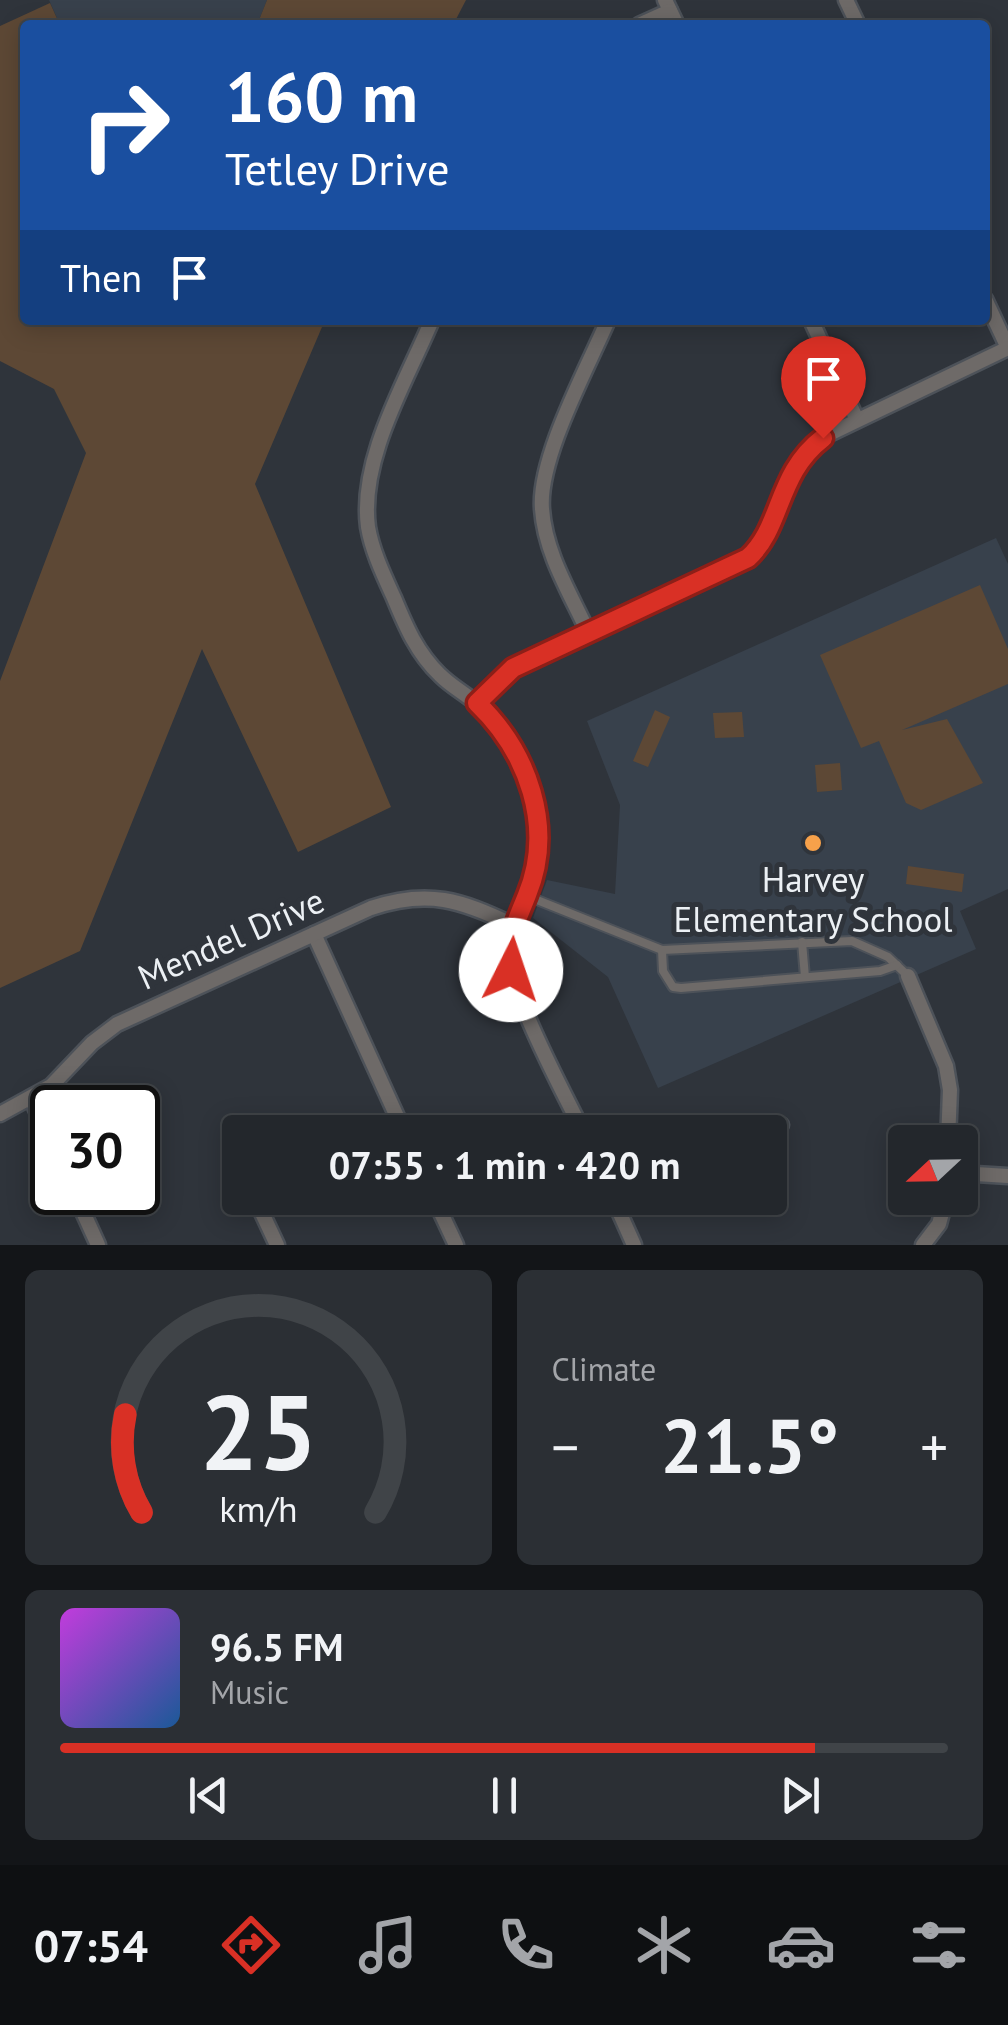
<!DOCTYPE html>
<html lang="en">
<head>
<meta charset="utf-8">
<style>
	body { margin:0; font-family:"PT Sans",sans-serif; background:#2b2f34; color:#f1f3f6; height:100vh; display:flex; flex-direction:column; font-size:38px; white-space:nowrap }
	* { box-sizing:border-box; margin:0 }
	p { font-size:32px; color:#a3a5a9 }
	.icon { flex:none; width:55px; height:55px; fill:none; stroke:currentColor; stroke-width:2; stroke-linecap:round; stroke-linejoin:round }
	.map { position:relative; height:1245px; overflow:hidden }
	.details { display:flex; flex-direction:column; gap:25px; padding:25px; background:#131518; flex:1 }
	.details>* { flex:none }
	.top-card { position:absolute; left:20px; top:20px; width:970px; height:305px; border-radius:10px; box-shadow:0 5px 25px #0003,0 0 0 2px #404448; background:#1a4fa0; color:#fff; overflow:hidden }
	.needle { width:65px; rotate:248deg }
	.tools { position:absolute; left:888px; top:1125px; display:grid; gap:20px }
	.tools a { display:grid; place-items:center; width:90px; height:90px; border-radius:10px; background:#23272c; box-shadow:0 5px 25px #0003,0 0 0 2px #404448; font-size:50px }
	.speed { position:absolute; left:30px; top:1085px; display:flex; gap:20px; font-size:50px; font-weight:700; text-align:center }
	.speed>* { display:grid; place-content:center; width:130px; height:130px; border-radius:50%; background:#23272c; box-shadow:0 5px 25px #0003,0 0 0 2px #404448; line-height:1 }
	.speed .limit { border:5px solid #111; border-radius:15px; background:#fff; color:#111 }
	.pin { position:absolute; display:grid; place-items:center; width:85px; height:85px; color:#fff; margin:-102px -42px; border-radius:50% 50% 50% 0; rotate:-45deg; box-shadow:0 0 10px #0007 }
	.pin .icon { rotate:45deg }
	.me { position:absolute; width:110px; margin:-55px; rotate:4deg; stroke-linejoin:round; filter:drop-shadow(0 0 8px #0008) }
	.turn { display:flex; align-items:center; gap:35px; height:210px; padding:0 40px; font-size:45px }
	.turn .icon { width:130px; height:130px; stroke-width:2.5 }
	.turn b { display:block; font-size:70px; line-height:85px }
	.then { display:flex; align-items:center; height:95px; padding:0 40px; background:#0003; gap:20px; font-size:38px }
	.big { font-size:75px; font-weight:800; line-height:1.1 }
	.details .tile { flex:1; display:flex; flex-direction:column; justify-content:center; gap:15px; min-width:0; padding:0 35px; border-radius:15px; background:#2b2f34 }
	.details .dial { align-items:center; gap:0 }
	.dial svg { height:260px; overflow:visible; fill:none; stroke:#404448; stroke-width:7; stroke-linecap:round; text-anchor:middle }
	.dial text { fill:#f1f3f6; stroke:none }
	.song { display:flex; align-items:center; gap:30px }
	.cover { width:120px; height:120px; border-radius:15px; background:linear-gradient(135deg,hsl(290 70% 55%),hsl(210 70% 35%)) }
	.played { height:10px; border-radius:5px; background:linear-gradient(90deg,#d93025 85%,#404448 85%) }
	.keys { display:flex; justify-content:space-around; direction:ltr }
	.heat { display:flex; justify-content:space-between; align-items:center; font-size:55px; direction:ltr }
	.details .tiles { flex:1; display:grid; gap:25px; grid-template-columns:1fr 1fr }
	.tile:last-child { grid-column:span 2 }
	.trip { position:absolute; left:222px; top:1115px; width:565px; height:100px; border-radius:10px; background:#23272c; box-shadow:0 5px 25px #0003,0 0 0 2px #404448; font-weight:800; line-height:100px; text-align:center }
	.dock { display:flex; height:160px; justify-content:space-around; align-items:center; background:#0e1012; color:#a3a5a9 }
	.dock .icon { width:70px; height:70px }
	.dock .active { color:#d93025 }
	.dock b { font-size:45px; color:#f1f3f6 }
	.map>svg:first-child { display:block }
</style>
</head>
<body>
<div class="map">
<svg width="1008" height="1245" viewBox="0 0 1008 1245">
	<rect width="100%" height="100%" fill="#2f343b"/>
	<g fill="#38414c">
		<polygon points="49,0 267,0 257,25 60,25"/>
		<polygon points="996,538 1008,564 1008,889 960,911 976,949 658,1088 608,977 533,918 547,880 615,894 620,805 587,721"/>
	</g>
	<g fill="#5d4835">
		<polygon points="267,0 466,0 453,25 257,25"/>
		<polygon points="50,3 60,25 25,25 25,320 325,320 255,484 391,807 298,852 202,649 80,951 0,988 0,681 86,453 54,389 0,361 0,26"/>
		<polygon points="980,585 1008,649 1008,684 902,730 947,719 983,783 921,810 906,803 879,741 861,748 820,655"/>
		<polygon points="655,710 670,717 648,767 633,761"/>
		<polygon points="742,712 744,737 715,738 713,713"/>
		<polygon points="840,763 842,790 817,792 815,765"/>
		<polygon points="908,866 964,874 962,892 906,884"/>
	</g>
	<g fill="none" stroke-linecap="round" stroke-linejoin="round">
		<g stroke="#4d5259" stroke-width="12">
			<g id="lane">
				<polyline points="527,896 662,950 852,941 888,957 908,976"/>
				<polyline points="802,942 805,977"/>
				<polyline points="662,950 663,971 673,987 681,988 880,971 897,965"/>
			</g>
		</g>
		<g stroke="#4d5259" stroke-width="19">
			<g id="street">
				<polyline points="665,0 677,25"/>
				<polyline points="846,0 858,25"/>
				<polyline points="639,25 670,11"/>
				<polyline points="985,299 1008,348"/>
				<path d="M 432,320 C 406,382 359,459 368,527 C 372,551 384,576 394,598 C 406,627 417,653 440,675 C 451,686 464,693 476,703 C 504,724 522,757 531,791 C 541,825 541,861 527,895 C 521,911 510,925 508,944 C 505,985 563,1091 583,1132"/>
				<polyline points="811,320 857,420"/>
				<path d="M 588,632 C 570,593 545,553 542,509 C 538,458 587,369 608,320"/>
				<path d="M 477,703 L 513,668 L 748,558 C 783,526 776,474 823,437 L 1008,348"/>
				<polyline points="314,934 404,1132"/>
				<polyline points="908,976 946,1066 950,1090 948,1142"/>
				<polyline points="32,1100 52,1146"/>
				<path d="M 0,1114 L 51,1086 L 92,1043 L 117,1024 L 371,908 C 428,889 461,900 513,925"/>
				<polyline points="770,1137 781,1125"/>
				<polyline points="235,1153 240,1163"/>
				<polyline points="960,1173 1008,1176"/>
				<polyline points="74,1192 98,1245"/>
				<polyline points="255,1198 277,1245"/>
				<polyline points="434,1198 456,1245"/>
				<polyline points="613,1198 634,1245"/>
				<polyline points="619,1211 647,1198"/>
				<polyline points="923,1245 939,1224 946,1198"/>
			</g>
		</g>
		<use href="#lane" stroke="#6e6a68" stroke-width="8"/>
		<use href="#street" stroke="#6e6a68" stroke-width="14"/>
	</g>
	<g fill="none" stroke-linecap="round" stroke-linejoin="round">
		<g stroke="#8d1f18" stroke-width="25">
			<path id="route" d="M 511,970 C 506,939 516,923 527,895 C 555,827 528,752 477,703 L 513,668 L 748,558 C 783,526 776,474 823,438"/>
		</g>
		<use href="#route" stroke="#d93025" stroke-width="18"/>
	</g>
	<circle fill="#f7a14a" stroke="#2f343b" stroke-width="4" cx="813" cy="843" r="10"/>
	<g text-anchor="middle" stroke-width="10" stroke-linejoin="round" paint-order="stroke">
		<g font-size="35" fill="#ecf0f4" stroke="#2f343b">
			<text x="813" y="892">Harvey<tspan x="813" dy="40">Elementary School</tspan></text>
		</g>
		<g font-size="35" fill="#ecf0f4" stroke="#2f343b">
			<text transform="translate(231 939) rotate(-24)" y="12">Mendel Drive</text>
		</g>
	</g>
</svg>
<div class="tools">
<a><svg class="needle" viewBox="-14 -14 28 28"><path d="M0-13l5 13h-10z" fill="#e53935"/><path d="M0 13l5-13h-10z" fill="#a3a5a9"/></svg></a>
</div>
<div class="speed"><div class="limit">30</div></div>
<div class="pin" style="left:823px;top:438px;background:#d93025"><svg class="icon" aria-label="arrive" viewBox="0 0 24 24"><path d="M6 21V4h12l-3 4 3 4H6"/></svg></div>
<svg class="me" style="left:511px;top:970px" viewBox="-20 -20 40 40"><circle r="19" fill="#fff"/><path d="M0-13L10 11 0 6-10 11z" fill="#d93025"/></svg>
<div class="trip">07:55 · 1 min · 420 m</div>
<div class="top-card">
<div class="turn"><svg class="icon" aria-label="right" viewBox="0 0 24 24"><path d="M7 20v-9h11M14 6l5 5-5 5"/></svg><div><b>160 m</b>Tetley Drive</div></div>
<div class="then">Then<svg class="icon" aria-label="arrive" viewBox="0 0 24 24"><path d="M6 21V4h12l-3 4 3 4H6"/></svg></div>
</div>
</div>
<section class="details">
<div class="tiles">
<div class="tile dial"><svg viewBox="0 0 100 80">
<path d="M14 69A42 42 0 1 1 86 69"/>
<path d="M14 69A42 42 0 0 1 9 39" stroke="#d93025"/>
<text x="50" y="56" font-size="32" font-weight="700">25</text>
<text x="50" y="72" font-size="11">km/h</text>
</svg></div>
<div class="tile"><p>Climate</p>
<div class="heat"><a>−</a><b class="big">21.5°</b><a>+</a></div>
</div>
<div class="tile">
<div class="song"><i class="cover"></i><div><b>96.5 FM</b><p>Music</p></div></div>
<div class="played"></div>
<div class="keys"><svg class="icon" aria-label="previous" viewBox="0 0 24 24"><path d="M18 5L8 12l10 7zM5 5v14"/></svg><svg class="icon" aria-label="pause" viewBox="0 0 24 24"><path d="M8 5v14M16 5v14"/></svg><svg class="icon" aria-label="next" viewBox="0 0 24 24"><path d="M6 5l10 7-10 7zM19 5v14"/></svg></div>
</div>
</div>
</section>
<nav class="dock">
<b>07:54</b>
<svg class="icon active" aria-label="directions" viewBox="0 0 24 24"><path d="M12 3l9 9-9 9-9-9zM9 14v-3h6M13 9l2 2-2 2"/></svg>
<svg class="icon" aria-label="music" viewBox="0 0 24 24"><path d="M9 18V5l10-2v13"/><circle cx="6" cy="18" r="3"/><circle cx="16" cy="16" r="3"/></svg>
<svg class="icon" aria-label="phone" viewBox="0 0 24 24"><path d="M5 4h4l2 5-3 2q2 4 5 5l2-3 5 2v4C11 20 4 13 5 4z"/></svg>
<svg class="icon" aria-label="climate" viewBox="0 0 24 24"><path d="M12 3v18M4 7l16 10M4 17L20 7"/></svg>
<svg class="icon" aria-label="car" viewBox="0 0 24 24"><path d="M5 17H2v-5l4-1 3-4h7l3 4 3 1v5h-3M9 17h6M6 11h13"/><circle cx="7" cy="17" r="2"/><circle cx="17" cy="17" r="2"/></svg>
<svg class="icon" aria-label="filters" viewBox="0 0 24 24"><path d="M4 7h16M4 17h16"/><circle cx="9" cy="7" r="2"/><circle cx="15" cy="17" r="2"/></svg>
</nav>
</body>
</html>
